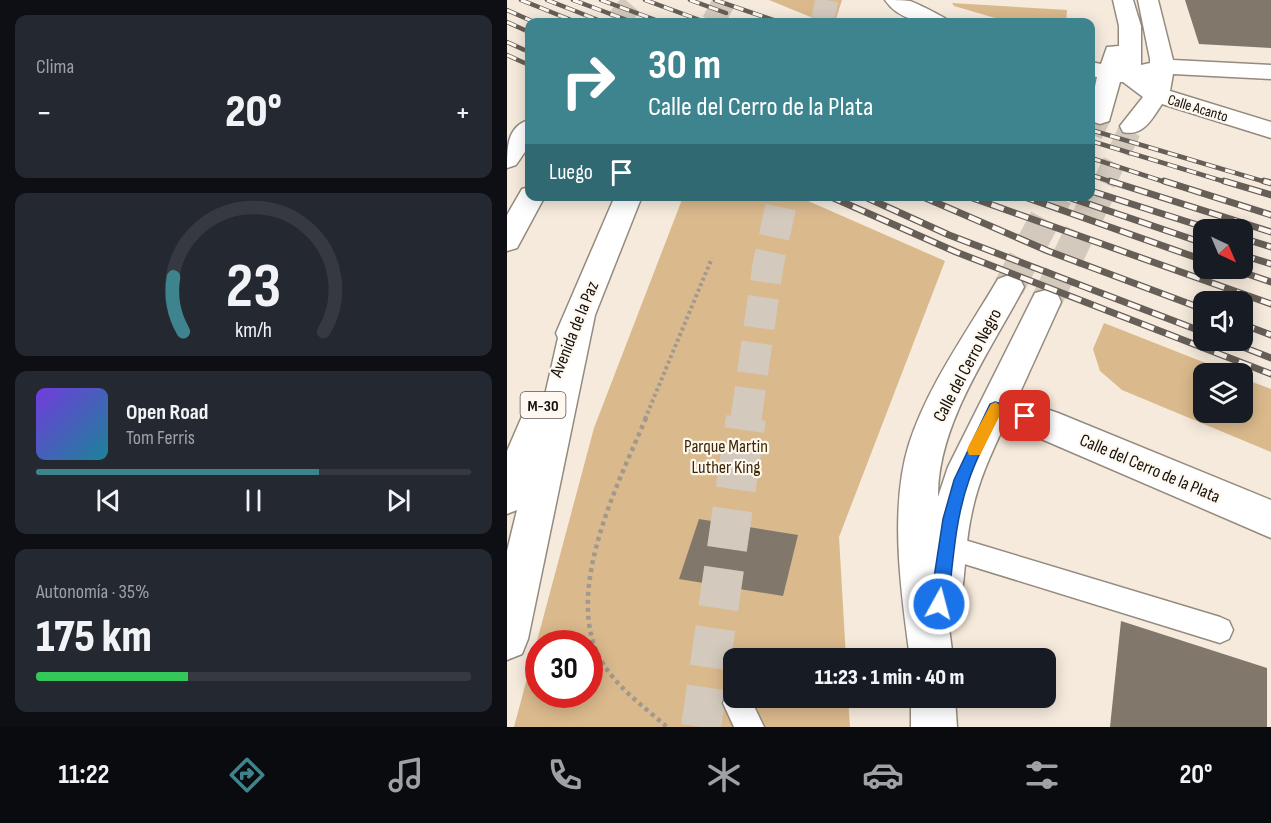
<!DOCTYPE html>
<html lang="es">
<head>
<meta charset="utf-8">
<style>
	body { margin:0; font-family:"Sofia Sans Condensed",sans-serif; background:#242831; color:#f1f3f6; height:100vh; display:flex; flex-direction:column; font-size:22px; white-space:nowrap }
	* { box-sizing:border-box; margin:0 }
	p { font-size:20px; color:#9ea1a6 }
	.icon { flex:none; width:33px; height:33px; fill:none; stroke:currentColor; stroke-width:2; stroke-linecap:round; stroke-linejoin:round }
	.map { position:relative; flex:1; overflow:hidden }
	.panel { display:flex; flex-direction:column; gap:15px; padding:15px; background:#0d0f14; width:507px }
	.panel>* { flex:none }
	.top-card { position:absolute; left:18px; top:18px; width:570px; height:183px; border-radius:12px; box-shadow:0 3px 15px #0003; background:#3e848f; color:#fff; overflow:hidden }
	.needle { width:39px; rotate:136deg }
	.controls { position:absolute; left:686px; top:219px; display:grid; gap:12px }
	.controls a { display:grid; place-items:center; width:60px; height:60px; border-radius:12px; background:#171b24; box-shadow:0 3px 15px #0003; font-size:30px }
	.speed { position:absolute; left:18px; top:630px; display:flex; gap:12px; font-size:30px; font-weight:700; text-align:center }
	.speed>* { display:grid; place-content:center; width:78px; height:78px; border-radius:50%; background:#171b24; box-shadow:0 3px 15px #0003; line-height:1 }
	.speed .limit { border:9px solid #d22; background:#fff; color:#111 }
	.pin { position:absolute; display:grid; place-items:center; width:51px; height:51px; color:#fff; margin:-26px; border-radius:12px; box-shadow:0 3px 9px #0006 }
	.me { position:absolute; width:66px; margin:-33px; rotate:7deg; stroke-linejoin:round; filter:drop-shadow(0 0 4px #0008) }
	.turn { display:flex; align-items:center; gap:21px; height:126px; padding:0 24px; font-size:27px }
	.turn .icon { width:78px; height:78px; stroke-width:2.5 }
	.turn b { display:block; font-size:42px; line-height:51px }
	.then { display:flex; align-items:center; height:57px; padding:0 24px; background:#0003; gap:12px; font-size:22px }
	.big { font-size:45px; font-weight:800; line-height:1.1 }
	.panel .card { flex:1; display:flex; flex-direction:column; justify-content:center; gap:9px; min-width:0; padding:0 21px; border-radius:12px; background:#242831 }
	.panel .dial { align-items:center; gap:0 }
	.dial svg { height:156px; overflow:visible; fill:none; stroke:#363941; stroke-width:7; stroke-linecap:round; text-anchor:middle }
	.dial text { fill:#f1f3f6; stroke:none }
	.song { display:flex; align-items:center; gap:18px }
	.cover { width:72px; height:72px; border-radius:9px; background:linear-gradient(135deg,hsl(260 70% 55%),hsl(190 70% 35%)) }
	.played { height:6px; border-radius:3px; background:linear-gradient(90deg,#3e848f 65%,#363941 65%) }
	.keys { display:flex; justify-content:space-around; direction:ltr }
	.heat { display:flex; justify-content:space-between; align-items:center; font-size:33px; direction:ltr }
	.charge { height:9px; border-radius:4px; background:linear-gradient(90deg,#34c759 35%,#363941 0) }
	.trip { position:absolute; left:216px; top:648px; width:333px; height:60px; border-radius:12px; background:#171b24; box-shadow:0 3px 15px #0003; font-weight:800; line-height:60px; text-align:center }
	.dock { display:flex; height:96px; justify-content:space-around; align-items:center; background:#090b0e; color:#9ea1a6 }
	.dock .icon { width:42px; height:42px }
	.dock .selected { color:#3e848f }
	.dock b { font-size:27px; color:#f1f3f6 }
	main { display:flex; flex:1; min-height:0 }
	.map>svg:first-child { display:block }
</style>
</head>
<body>
<main>
<section class="panel">
<div class="card"><p>Clima</p>
<div class="heat"><a>−</a><b class="big">20°</b><a>+</a></div>
</div>
<div class="card dial"><svg viewBox="0 0 100 80">
<path d="M14 69A42 42 0 1 1 86 69"/>
<path d="M14 69A42 42 0 0 1 9 41" stroke="#3e848f"/>
<text x="50" y="56" font-size="32" font-weight="700">23</text>
<text x="50" y="72" font-size="11">km/h</text>
</svg></div>
<div class="card">
<div class="song"><i class="cover"></i><div><b>Open Road</b><p>Tom Ferris</p></div></div>
<div class="played"></div>
<div class="keys"><svg class="icon" aria-label="previous" viewBox="0 0 24 24"><path d="M18 5L8 12l10 7zM5 5v14"/></svg><svg class="icon" aria-label="pause" viewBox="0 0 24 24"><path d="M8 5v14M16 5v14"/></svg><svg class="icon" aria-label="next" viewBox="0 0 24 24"><path d="M6 5l10 7-10 7zM19 5v14"/></svg></div>
</div>
<div class="card"><p>Autonomía · 35%</p><b class="big">175 km</b><div class="charge"></div></div>
</section>
<div class="map">
<svg width="764" height="727" viewBox="0 0 764 727">
	<rect width="100%" height="100%" fill="#f5eadc"/>
	<g fill="#dab98c" fill-rule="evenodd">
		<polygon points="262,0 335,0 328,22 316,22"/>
		<polygon points="445,3 560,10 559,22 502,22 447,6"/>
		<path d="M 176,197 L 292,197 L 438,261 L 332,537 L 339,658 L 226,658 L 226,698 L 341,698 L 343,727 L 7,727 L 87,428 ZM 32,644 L 82,644 L 82,694 L 32,694 Z"/>
		<polygon points="597,323 724,373 696,374 696,412 735,412 735,378 764,389 764,452 615,390 593,371 586,349"/>
	</g>
	<g fill="#81776b">
		<polygon points="678,0 764,0 764,48 692,44"/>
		<polygon points="192,519 291,535 276,596 172,579"/>
		<polygon points="614,621 760,668 760,727 603,727"/>
	</g>
	<g fill="none" stroke-linecap="round" stroke-linejoin="round">
		<g stroke="#d3c9bd" stroke-width="23" stroke-dasharray="23 12" stroke-linecap="butt">
			<polyline points="584,134 593,116"/>
			<polyline points="597,183 625,126"/>
		</g>
		<g stroke="#d3c9bd" stroke-width="31" stroke-dasharray="31 15" stroke-linecap="butt">
			<polyline points="502,287 550,196"/>
			<polyline points="539,302 598,181"/>
		</g>
		<g stroke="#d3c9bd" stroke-width="23" stroke-dasharray="23 12" stroke-linecap="butt">
			<polyline points="109,22 128,0"/>
			<polyline points="206,22 218,0"/>
			<polyline points="315,22 320,0"/>
		</g>
		<polyline stroke="#d3c9bd" stroke-width="31" stroke-dasharray="31 15" stroke-linecap="butt" points="239,419 261,265 276,196"/>
		<polyline stroke="#d3c9bd" stroke-width="40" stroke-dasharray="40 20" stroke-linecap="butt" points="194,727 239,418"/>
		<g stroke="#948a7d" stroke-width="3">
			<g id="lane">
				<polygon points="441,535 713,617 722,621 726,630 722,639 713,643 441,559 432,556 429,547 432,538"/>
				<polygon points="226,690 226,698 243,698 257,727 227,727 216,703 220,693"/>
			</g>
		</g>
		<g stroke="#948a7d" stroke-width="3">
			<g id="street">
				<path d="M 378,0 C 385,0 396,0 403,1 C 409,3 440,18 443,22 C 420,25 392,21 378,0 Z"/>
				<path d="M 606,0 L 626,0 L 634,26 L 634,65 L 643,63 L 643,59 L 631,0 L 651,0 L 666,60 L 764,65 L 764,79 L 666,74 L 663,91 L 764,122 L 764,138 L 655,104 C 645,119 636,137 616,132 L 613,126 L 636,97 L 616,82 L 613,82 L 602,121 L 593,124 L 584,121 L 584,105 L 590,77 L 584,76 L 584,62 L 594,64 L 600,47 L 612,46 L 612,26 Z"/>
				<path d="M 502,275 L 513,279 L 517,287 C 484,350 430,424 431,497 L 441,467 L 528,293 L 539,290 L 550,293 L 554,302 L 510,399 L 551,413 L 764,500 L 764,538 L 532,438 L 497,426 C 483,456 470,484 464,517 C 456,553 460,593 446,627 L 442,628 L 446,658 L 403,658 C 394,593 382,508 402,444 C 421,385 460,332 491,279 Z"/>
				<polygon points="404,698 448,698 450,727 404,727"/>
			</g>
		</g>
		<g stroke="#948a7d" stroke-width="3">
			<g id="highway">
				<path d="M 22,120 L 22,146 L 9,165 L 0,168 C 0,148 0,126 22,120 Z"/>
				<polygon points="22,187 22,196 38,196 10,248 0,251 0,215 15,189"/>
				<polygon points="108,196 135,196 88,315 21,639 15,654 0,660 0,551 10,510 0,514 0,451 23,398 38,395 51,338 49,333"/>
			</g>
		</g>
		<polyline stroke="#a1998e" stroke-width="4" stroke-dasharray="3 3" stroke-linecap="butt" points="138,419 205,258"/>
		<path stroke="#a1998e" stroke-width="4.5" stroke-dasharray="4 4" stroke-linecap="butt" d="M 139,418 C 112,481 61,582 89,650 C 102,682 135,705 160,727"/>
		<use href="#lane" fill="#fff" fill-rule="evenodd"/>
		<use href="#street" fill="#fff" fill-rule="evenodd"/>
		<use href="#highway" fill="#fff" fill-rule="evenodd"/>
		<g stroke="#665f57" stroke-width="4.5">
			<g id="rail-far1">
				<polyline points="14,0 69,22"/>
				<polyline points="40,0 96,22"/>
				<polyline points="66,0 125,22"/>
				<polyline points="94,0 154,22"/>
				<polyline points="138,0 198,22"/>
				<polyline points="183,0 219,13"/>
				<polyline points="208,0 272,22"/>
				<polyline points="0,10 27,22"/>
				<polyline points="0,22 22,32"/>
				<polyline points="0,42 22,52"/>
				<polyline points="0,55 22,65"/>
				<polyline points="584,130 762,183"/>
				<polyline points="584,141 722,183"/>
				<polyline points="584,158 661,183"/>
				<polyline points="584,175 608,183"/>
			</g>
		</g>
		<g stroke="#665f57" stroke-width="7">
			<g id="rail">
				<polyline points="603,181 764,232"/>
				<polyline points="657,181 764,215"/>
				<polyline points="717,181 764,195"/>
				<polyline points="757,181 764,183"/>
				<polyline points="584,191 706,230"/>
				<polyline points="322,196 449,252 764,374"/>
				<polyline points="356,196 442,235 696,332"/>
				<polyline points="414,196 541,251 696,309"/>
				<polyline points="460,196 764,304"/>
				<polyline points="515,196 696,260"/>
				<polyline points="558,196 696,243"/>
				<polyline points="735,238 764,247"/>
				<polyline points="735,255 764,264"/>
				<polyline points="723,268 764,282"/>
				<polyline points="735,324 764,335"/>
				<polyline points="718,340 764,358"/>
			</g>
		</g>
		<use href="#rail-far1" stroke="#fff8f0" stroke-width="3" stroke-dasharray="10" stroke-linecap="butt"/>
		<use href="#rail" stroke="#fff8f0" stroke-width="4.5" stroke-dasharray="13" stroke-linecap="butt"/>
	</g>
	<path fill="#1a73e8" stroke="#114b97" stroke-width="1.5" d="M 488,402 L 523,412 L 525,416 L 518,423 L 491,416 C 481,437 469,458 462,480 C 448,519 446,563 441,604 L 438,611 L 432,613 L 426,611 L 423,604 L 436,519 L 447,480 L 483,404 Z"/>
	<polygon fill="#f59e0b" points="489,402 496,409 473,455 462,455 460,450 462,445 484,404"/>
	<g text-anchor="middle" stroke-width="4.5" stroke-linejoin="round" paint-order="stroke">
		<g font-size="15" fill="#15110c" stroke="#fff8f0">
			<text transform="translate(691 108) rotate(17)" y="5">Calle Acanto</text>
		</g>
		<rect fill="#fff8f0" stroke="#5b5650" stroke-width="1.5" x="13.5" y="392" width="45" height="26" rx="4.5"/>
		<g font-size="16" font-weight="bold" fill="#15110c">
			<text x="36" y="411">M-30</text>
		</g>
		<g font-size="18" fill="#15110c" stroke="#fff8f0">
			<text transform="translate(67 329) rotate(-68)" y="6">Avenida de la Paz</text>
			<text transform="translate(460 365) rotate(-62)" y="6">Calle del Cerro Negro</text>
			<text transform="translate(643 468) rotate(23)" y="6">Calle del Cerro de la Plata</text>
		</g>
		<g font-size="18" fill="#3c2604" stroke="#fff8f0">
			<text x="219" y="452">Parque Martin<tspan x="219" dy="21">Luther King</tspan></text>
		</g>
	</g>
</svg>
<div class="controls">
<a><svg class="needle" viewBox="-14 -14 28 28"><path d="M0-13l5 13h-10z" fill="#e53935"/><path d="M0 13l5-13h-10z" fill="#9ea1a6"/></svg></a>
<a><svg class="icon" aria-label="sound" viewBox="0 0 24 24"><path d="M4 9h4l5-4v14l-5-4H4zM17 9q2 3 0 6"/></svg></a>
<a><svg class="icon" aria-label="layers" viewBox="0 0 24 24"><path d="M12 4l9 5-9 5-9-5zM3 14l9 5 9-5"/></svg></a>
</div>
<div class="speed"><div class="limit">30</div></div>
<div class="pin" style="left:518px;top:416px;background:#d93025"><svg class="icon" aria-label="arrive" viewBox="0 0 24 24"><path d="M6 21V4h12l-3 4 3 4H6"/></svg></div>
<svg class="me" style="left:432px;top:604px" viewBox="-20 -20 40 40"><circle r="17" fill="#1a73e8" stroke="#fff" stroke-width="3"/><path d="M0-11L8 9 0 5-8 9z" fill="#fff"/></svg>
<div class="trip">11:23 · 1 min · 40 m</div>
<div class="top-card">
<div class="turn"><svg class="icon" aria-label="right" viewBox="0 0 24 24"><path d="M7 20v-9h11M14 6l5 5-5 5"/></svg><div><b>30 m</b>Calle del Cerro de la Plata</div></div>
<div class="then">Luego<svg class="icon" aria-label="arrive" viewBox="0 0 24 24"><path d="M6 21V4h12l-3 4 3 4H6"/></svg></div>
</div>
</div>
</main>
<nav class="dock">
<b>11:22</b>
<svg class="icon selected" aria-label="directions" viewBox="0 0 24 24"><path d="M12 3l9 9-9 9-9-9zM9 14v-3h6M13 9l2 2-2 2"/></svg>
<svg class="icon" aria-label="music" viewBox="0 0 24 24"><path d="M9 18V5l10-2v13"/><circle cx="6" cy="18" r="3"/><circle cx="16" cy="16" r="3"/></svg>
<svg class="icon" aria-label="phone" viewBox="0 0 24 24"><path d="M5 4h4l2 5-3 2q2 4 5 5l2-3 5 2v4C11 20 4 13 5 4z"/></svg>
<svg class="icon" aria-label="climate" viewBox="0 0 24 24"><path d="M12 3v18M4 7l16 10M4 17L20 7"/></svg>
<svg class="icon" aria-label="car" viewBox="0 0 24 24"><path d="M5 17H2v-5l4-1 3-4h7l3 4 3 1v5h-3M9 17h6M6 11h13"/><circle cx="7" cy="17" r="2"/><circle cx="17" cy="17" r="2"/></svg>
<svg class="icon" aria-label="filters" viewBox="0 0 24 24"><path d="M4 7h16M4 17h16"/><circle cx="9" cy="7" r="2"/><circle cx="15" cy="17" r="2"/></svg>
<b>20°</b>
</nav>
</body>
</html>
